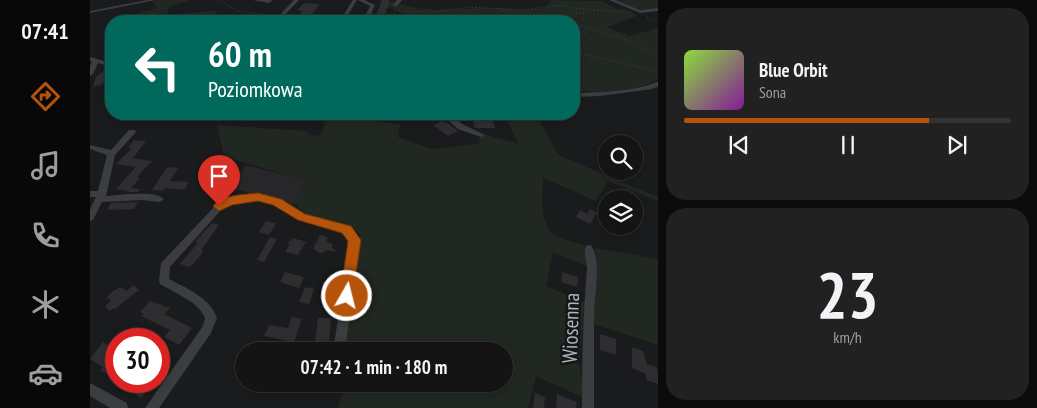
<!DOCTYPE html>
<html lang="en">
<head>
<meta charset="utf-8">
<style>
	body { margin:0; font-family:"PT Sans Narrow",sans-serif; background:#212122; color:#f1f3f6; height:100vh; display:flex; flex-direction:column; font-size:19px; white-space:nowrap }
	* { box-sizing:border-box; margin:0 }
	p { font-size:16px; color:#9d9ea0 }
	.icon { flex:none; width:28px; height:28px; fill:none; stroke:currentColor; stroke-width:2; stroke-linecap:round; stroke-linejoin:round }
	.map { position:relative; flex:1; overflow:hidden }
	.drawer { display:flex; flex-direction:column; gap:8px; padding:8px; background:#0b0b0c; width:379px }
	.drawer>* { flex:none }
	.top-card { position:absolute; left:15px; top:15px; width:475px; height:105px; border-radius:20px; box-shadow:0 2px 8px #0003,0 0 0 1px #333334; background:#00695c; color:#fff; overflow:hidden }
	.buttons { position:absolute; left:508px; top:135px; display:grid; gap:10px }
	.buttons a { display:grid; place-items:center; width:45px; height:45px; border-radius:50%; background:#141415; box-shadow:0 2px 8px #0003,0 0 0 1px #333334; font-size:25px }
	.speed { position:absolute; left:15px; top:328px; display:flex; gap:10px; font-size:25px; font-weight:700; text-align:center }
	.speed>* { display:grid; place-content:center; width:65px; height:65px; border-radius:50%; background:#141415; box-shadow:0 2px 8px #0003,0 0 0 1px #333334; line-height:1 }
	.speed .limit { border:8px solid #d22; background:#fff; color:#111 }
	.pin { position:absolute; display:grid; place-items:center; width:42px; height:42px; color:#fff; margin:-51px -21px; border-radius:50% 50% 50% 0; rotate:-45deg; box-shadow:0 0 5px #0007 }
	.pin .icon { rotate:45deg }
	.me { position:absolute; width:55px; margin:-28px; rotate:8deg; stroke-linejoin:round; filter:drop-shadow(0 0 4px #0008) }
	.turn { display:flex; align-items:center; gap:18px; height:105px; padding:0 20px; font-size:22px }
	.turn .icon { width:65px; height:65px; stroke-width:2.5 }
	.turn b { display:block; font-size:35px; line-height:42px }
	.drawer .widget { flex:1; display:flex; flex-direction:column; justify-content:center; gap:8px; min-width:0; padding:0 18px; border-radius:20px; background:#212122 }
	.drawer .dial { align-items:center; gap:0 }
	.dial b { font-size:65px; line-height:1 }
	.song { display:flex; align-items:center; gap:15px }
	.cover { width:60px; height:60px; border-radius:8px; background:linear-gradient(135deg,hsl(90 70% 55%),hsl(290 70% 35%)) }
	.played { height:5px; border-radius:2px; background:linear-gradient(90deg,#b45309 75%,#333334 75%) }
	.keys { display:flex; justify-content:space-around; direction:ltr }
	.trip { position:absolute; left:145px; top:342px; width:278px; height:50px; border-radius:25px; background:#141415; box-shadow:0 2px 8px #0003,0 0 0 1px #333334; font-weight:700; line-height:50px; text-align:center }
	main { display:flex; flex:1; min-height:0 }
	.dock { display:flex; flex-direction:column; width:90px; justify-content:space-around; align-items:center; background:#080808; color:#9d9ea0 }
	.dock .icon { width:35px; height:35px }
	.dock .current { color:#b45309 }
	.dock b { font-size:22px; color:#f1f3f6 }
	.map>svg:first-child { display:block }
</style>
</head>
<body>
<main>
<nav class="dock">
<b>07:41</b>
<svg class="icon current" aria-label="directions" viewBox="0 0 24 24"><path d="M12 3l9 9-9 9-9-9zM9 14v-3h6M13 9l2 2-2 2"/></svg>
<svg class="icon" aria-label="music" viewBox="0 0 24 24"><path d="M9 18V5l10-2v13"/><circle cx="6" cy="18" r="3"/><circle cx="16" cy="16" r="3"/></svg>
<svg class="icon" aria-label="phone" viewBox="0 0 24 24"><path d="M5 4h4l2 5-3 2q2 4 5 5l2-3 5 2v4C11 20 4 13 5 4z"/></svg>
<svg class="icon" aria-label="climate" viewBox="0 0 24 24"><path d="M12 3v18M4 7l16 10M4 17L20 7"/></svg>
<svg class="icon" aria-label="car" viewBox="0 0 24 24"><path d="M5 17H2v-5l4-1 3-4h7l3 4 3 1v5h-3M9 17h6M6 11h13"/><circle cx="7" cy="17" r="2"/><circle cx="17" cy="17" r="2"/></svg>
</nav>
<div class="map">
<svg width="569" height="408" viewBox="0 0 569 408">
	<rect width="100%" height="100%" fill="#1a1b1c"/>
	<polygon fill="#272729" points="156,165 216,180 206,205 138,187"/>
	<g fill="#212721">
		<polygon points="70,0 100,0 81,6 76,15 129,10 118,21 38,21 48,13 67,8 62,2"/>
		<path d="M 461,0 L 511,1 L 530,10 C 538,8 541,11 547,16 L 517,27 L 540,36 L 568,28 L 568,79 C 548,93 508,92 484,91 L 484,21 L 304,21 L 314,19 L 312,13 L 294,5 L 303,1 C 333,15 367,7 400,8 C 420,8 432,11 454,8 Z"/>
		<polygon points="524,0 568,0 568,8 548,10"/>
		<path d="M 447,116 L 468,154 L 475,158 L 568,197 L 568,201 L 518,181 L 506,201 L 453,178 C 453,196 448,226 467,236 C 475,240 485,242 494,245 L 499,267 L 463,253 L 456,286 L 496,303 L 489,361 L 494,398 L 446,376 L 438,408 L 248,408 L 254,384 L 414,384 L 414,351 L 254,351 L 270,235 C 254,213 222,226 206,205 L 215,180 L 134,157 L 127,125 L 217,131 L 217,134 L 230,136 L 236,119 L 280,120 L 310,124 L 308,137 L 342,149 L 389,144 L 390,136 L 393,136 L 393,134 L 429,144 L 415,118 Z"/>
		<polygon points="505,248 568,259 568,345 503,324"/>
	</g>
	<g fill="#2e2e30">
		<polygon points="292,0 300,0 293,21 284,21"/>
		<polygon points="214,3 230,4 224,12 215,20 205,18 213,11 207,10"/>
		<polygon points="17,68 18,68 13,84 3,87 6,77"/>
		<polygon points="352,121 357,123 368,131 358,136 343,125"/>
		<polygon points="383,121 403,121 405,128 385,128"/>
		<polygon points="44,140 56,141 43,158 62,161 47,177 50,178 41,188 50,189 48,192 38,192 40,189 38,191 26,189 46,167 26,164 42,148 38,148"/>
		<polygon points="77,167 88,168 80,181 99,182 94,190 75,188 73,191 62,190"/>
		<polygon points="48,202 44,209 17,210 21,203"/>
		<polygon points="500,209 507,213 500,224 486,217 490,210 497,214"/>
		<polygon points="176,221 186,223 179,235 169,232"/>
		<polygon points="122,223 129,225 111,250 113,251 111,255 100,267 90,264 108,243 105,242"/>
		<polygon points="230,235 238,237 236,242 243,244 242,247 246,252 236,250 235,252 230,253 223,249"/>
		<polygon points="180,237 187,239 174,262 167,260"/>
		<polygon points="203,238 216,242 208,255 195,252 199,245 198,242"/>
		<polygon points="195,272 214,277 209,288 190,282"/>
		<polygon points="472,272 488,277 487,287 471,282"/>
		<polygon points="44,285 49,290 25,309 24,308 19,311 15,306 21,301 17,297 23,291 31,287 36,291"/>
		<polygon points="215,287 224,289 219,304 209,302"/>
		<polygon points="60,301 80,308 74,314 102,328 89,345 74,337 80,330 51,316 54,314 50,312"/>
		<polygon points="202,317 212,319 204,342 174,336 179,325 198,328"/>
		<polygon points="228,318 241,318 239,342 225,342"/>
		<polygon points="510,334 526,339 526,355 510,350"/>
		<polygon points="13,342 26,350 26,375 24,378 10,370 13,367 0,359"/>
		<polygon points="542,347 553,351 557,364 567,367 569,384 556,380 556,374 542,368"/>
		<polygon points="38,381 59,381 63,384 51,398 43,393 48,387"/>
		<polygon points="445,393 455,397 454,408 443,408"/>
		<polygon points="467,394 487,402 486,408 466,408"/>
	</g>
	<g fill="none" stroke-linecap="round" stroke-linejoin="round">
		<g stroke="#424448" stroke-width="1" stroke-dasharray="1 2.5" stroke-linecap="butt">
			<polyline points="128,0 148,11 140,21"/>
			<polyline points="412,10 428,16 457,21"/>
			<polyline points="148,11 184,16"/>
			<polyline points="433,11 468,21"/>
			<polyline points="557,17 567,22"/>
			<polyline points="303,21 305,11 343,12 381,7 432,10 474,5 483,8 535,12"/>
			<polyline points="303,21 318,16 336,21"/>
			<polyline points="374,21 373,15 388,7"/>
			<polyline points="475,21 483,14 509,10"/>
			<polyline points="484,24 532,38 569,56"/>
			<polyline points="484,42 492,37 497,28"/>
			<polyline points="484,52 569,72"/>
		</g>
		<g fill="#3c3d41" fill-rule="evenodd">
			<polygon points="57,0 66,0 0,13 0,11"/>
			<polygon points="163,0 183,0 179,3"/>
			<polygon points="204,0 209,0 189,21 184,21"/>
			<polygon points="263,0 267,0 254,21 250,21"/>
			<polygon points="268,0 274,0 285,5 278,21 273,21 280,6"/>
			<polygon points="307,0 312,0 307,6 303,6 303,5"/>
			<polygon points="519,0 525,0 550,10 569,8 569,11 550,13"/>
			<polygon points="0,57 21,63 21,67 8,63 3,74 0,76 0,66 2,61 0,61"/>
			<path d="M 569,81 L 569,86 L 562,89 L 510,96 L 484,97 L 484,93 C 510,92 545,92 569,81 Z"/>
			<polygon points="351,114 358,114 374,125 395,135 391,137 368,129"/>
			<polygon points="403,114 409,114 407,118 405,119 386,120 383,118 386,116 402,115"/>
			<path d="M 39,130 L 45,130 L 46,132 L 25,155 L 16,196 C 29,195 65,190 74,199 L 70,202 L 52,200 L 12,202 L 3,220 L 0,221 L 0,209 L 6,197 L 0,197 L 0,191 L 8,191 L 17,155 L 0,149 L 0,145 L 21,150 Z"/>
			<path d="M 168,194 L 190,200 L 215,214 L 260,227 L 270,240 L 255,351 L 243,351 L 260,241 L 254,233 L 209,219 L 184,204 L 168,200 L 142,204 L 132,209 L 80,267 L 79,279 C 97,289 120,297 127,318 L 121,333 L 69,408 L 55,408 L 113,326 L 115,318 C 109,302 85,293 70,284 L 69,281 L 71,263 L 126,205 L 140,198 Z"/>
			<path d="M 499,245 L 502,246 C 511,266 505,290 504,311 C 504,343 504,376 504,408 L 492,408 C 492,362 493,315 497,269 C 497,261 493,253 496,246 Z"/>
			<polygon points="0,383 37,403 38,408 20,408 0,396"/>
		</g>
	</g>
	<path fill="#b45309" stroke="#753606" d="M 168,193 L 191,199 L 215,214 L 261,226 L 271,240 L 262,300 L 257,302 L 252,300 L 250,296 L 258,241 L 252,233 L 208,220 L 183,205 L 168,201 L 142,205 L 129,211 L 123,206 C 132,194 154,195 168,193 Z"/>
	<g text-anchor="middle" stroke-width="5" stroke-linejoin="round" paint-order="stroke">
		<g font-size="21" fill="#aeb4ba" stroke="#151617">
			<text transform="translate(481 328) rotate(-88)" y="7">Wiosenna</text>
		</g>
	</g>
</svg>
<div class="buttons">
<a><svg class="icon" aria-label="search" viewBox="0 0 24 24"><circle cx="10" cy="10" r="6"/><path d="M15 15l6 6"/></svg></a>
<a><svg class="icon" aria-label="layers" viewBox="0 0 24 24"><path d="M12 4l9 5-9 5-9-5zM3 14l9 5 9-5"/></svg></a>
</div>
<div class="speed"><div class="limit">30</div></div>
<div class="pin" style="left:129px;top:206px;background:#d93025"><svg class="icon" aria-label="arrive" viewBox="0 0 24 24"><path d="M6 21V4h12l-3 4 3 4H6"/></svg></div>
<svg class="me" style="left:257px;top:296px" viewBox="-20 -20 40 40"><circle r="17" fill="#b45309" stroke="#fff" stroke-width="3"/><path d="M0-11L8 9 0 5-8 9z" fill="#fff"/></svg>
<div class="trip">07:42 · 1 min · 180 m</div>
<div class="top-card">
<div class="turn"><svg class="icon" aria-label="left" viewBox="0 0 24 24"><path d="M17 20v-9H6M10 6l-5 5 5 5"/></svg><div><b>60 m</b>Poziomkowa</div></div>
</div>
</div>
<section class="drawer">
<div class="widget">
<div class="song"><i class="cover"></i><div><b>Blue Orbit</b><p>Sona</p></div></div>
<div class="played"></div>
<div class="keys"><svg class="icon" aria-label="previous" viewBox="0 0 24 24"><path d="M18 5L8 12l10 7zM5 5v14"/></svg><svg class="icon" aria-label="pause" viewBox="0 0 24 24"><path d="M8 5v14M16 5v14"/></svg><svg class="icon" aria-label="next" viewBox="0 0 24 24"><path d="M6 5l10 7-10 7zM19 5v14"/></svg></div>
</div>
<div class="widget dial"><b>23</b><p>km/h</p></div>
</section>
</main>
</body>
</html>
